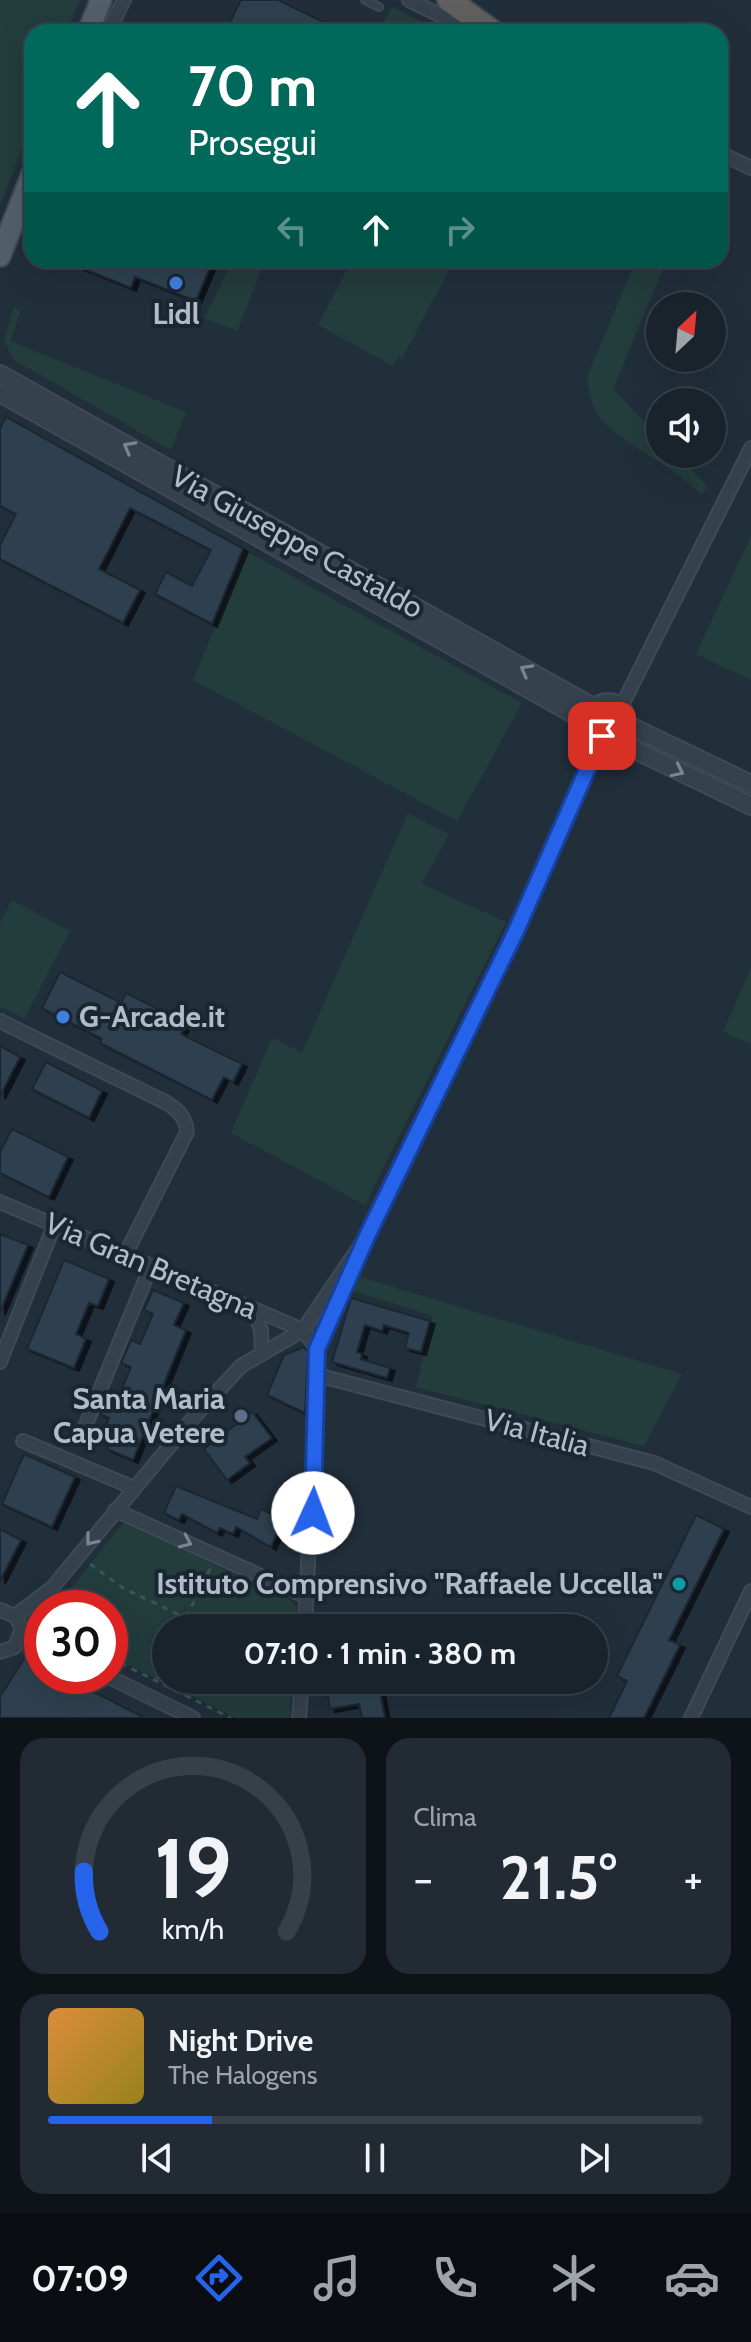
<!DOCTYPE html>
<html lang="it">
<head>
<meta charset="utf-8">
<style>
	body { margin:0; font-family:Cabin,sans-serif; background:#222b34; color:#f1f3f6; height:100vh; display:flex; flex-direction:column; font-size:30px; white-space:nowrap }
	* { box-sizing:border-box; margin:0 }
	p { font-size:26px; color:#9fa4a9 }
	.icon { flex:none; width:44px; height:44px; fill:none; stroke:currentColor; stroke-width:2; stroke-linecap:round; stroke-linejoin:round }
	.map { position:relative; height:1718px; overflow:hidden }
	.sheet { display:flex; flex-direction:column; gap:20px; padding:20px; background:#0e1318; flex:1 }
	.sheet>* { flex:none }
	.guide { position:absolute; left:24px; top:24px; width:704px; height:244px; border-radius:24px; box-shadow:0 8px 32px #0002,0 0 0 2px #374048; background:#00695c; color:#fff; overflow:hidden }
	.needle { width:52px; rotate:26deg }
	.buttons { position:absolute; left:646px; top:292px; display:grid; gap:16px }
	.buttons a { display:grid; place-items:center; width:80px; height:80px; border-radius:50%; background:#19232c; box-shadow:0 8px 32px #0002,0 0 0 2px #374048; font-size:40px }
	.speed { position:absolute; left:24px; top:1590px; display:flex; gap:16px; font-size:40px; font-weight:700; text-align:center }
	.speed>* { display:grid; place-content:center; width:104px; height:104px; border-radius:50%; background:#19232c; box-shadow:0 8px 32px #0002,0 0 0 2px #374048; line-height:1 }
	.speed .limit { border:12px solid #d22; background:#fff; color:#111 }
	.pin { position:absolute; display:grid; place-items:center; width:68px; height:68px; color:#fff; margin:-34px; border-radius:16px; box-shadow:0 4px 12px #0006 }
	.me { position:absolute; width:88px; margin:-44px; rotate:2deg; stroke-linejoin:round; filter:drop-shadow(0 0 6px #0008) }
	.turn { display:flex; align-items:center; gap:28px; height:168px; padding:0 32px; font-size:36px }
	.turn .icon { width:104px; height:104px; stroke-width:2.5 }
	.turn b { display:block; font-size:56px; line-height:68px }
	.lanes { display:flex; align-items:center; height:76px; padding:0 32px; background:#0003; justify-content:center; gap:40px; direction:ltr }
	.lanes .off { opacity:.35 }
	.big { font-size:60px; font-weight:700; line-height:1.1 }
	.sheet .widget { flex:1; display:flex; flex-direction:column; justify-content:center; gap:12px; min-width:0; padding:0 28px; border-radius:24px; background:#222b34 }
	.sheet .dial { align-items:center; gap:0 }
	.dial svg { height:208px; overflow:visible; fill:none; stroke:#374048; stroke-width:7; stroke-linecap:round; text-anchor:middle }
	.dial text { fill:#f1f3f6; stroke:none }
	.song { display:flex; align-items:center; gap:24px }
	.cover { width:96px; height:96px; border-radius:12px; background:linear-gradient(135deg,hsl(30 70% 55%),hsl(50 70% 35%)) }
	.played { height:8px; border-radius:4px; background:linear-gradient(90deg,#2563eb 25%,#374048 25%) }
	.keys { display:flex; justify-content:space-around; direction:ltr }
	.heat { display:flex; justify-content:space-between; align-items:center; font-size:44px; direction:ltr }
	.sheet .tiles { flex:1; display:grid; gap:20px; grid-template-columns:1fr 1fr }
	.widget:last-child { grid-column:span 2 }
	.trip { position:absolute; left:152px; top:1614px; width:456px; height:80px; border-radius:40px; background:#19232c; box-shadow:0 8px 32px #0002,0 0 0 2px #374048; font-weight:700; line-height:80px; text-align:center }
	.tabs { display:flex; height:128px; justify-content:space-around; align-items:center; background:#0a0e12; color:#9fa4a9 }
	.tabs .icon { width:56px; height:56px }
	.tabs .selected { color:#2563eb }
	.tabs b { font-size:36px; color:#f1f3f6 }
	.map>svg:first-child { display:block }
</style>
</head>
<body>
<div class="map">
<svg width="751" height="1718" viewBox="0 0 751 1718">
	<defs>
		<filter id="shadow"><feDropShadow dx="5" dy="3" stdDeviation="0" flood-color="#0009"/></filter>
	</defs>
	<rect width="100%" height="100%" fill="#212f3b"/>
	<g fill="#233c3c">
		<polygon points="0,0 80,0 67,32 32,32 32,123 0,206"/>
		<polygon points="392,7 442,32 378,32"/>
		<polygon points="233,260 264,264 237,331 204,318"/>
		<polygon points="352,260 454,260 402,359 398,357 393,366 318,325"/>
		<path d="M 636,260 L 667,260 L 613,389 L 660,438 L 660,454 L 676,454 L 707,485 L 702,495 C 673,465 625,447 601,419 C 591,407 589,391 587,377 Z"/>
		<polygon points="14,307 21,311 10,341 186,412 171,450 14,360 4,340"/>
		<polygon points="751,536 751,680 696,654"/>
		<polygon points="246,551 522,703 457,821 193,680"/>
		<polygon points="408,813 449,834 422,884 506,922 365,1205 231,1133 272,1038 302,1053"/>
		<polygon points="12,900 70,931 24,1019 0,1006 0,924"/>
		<polygon points="751,967 751,1044 723,1032"/>
		<polygon points="360,1277 682,1374 644,1446 416,1387 433,1316 353,1291"/>
		<polygon points="124,1522 290,1600 297,1607 296,1628 166,1628 166,1680 292,1680 289,1718 237,1718 110,1656 110,1608 55,1608"/>
	</g>
	<g fill="#2f4150" stroke="#1c2832" stroke-width="2" filter="url(#shadow)">
		<polygon points="241,0 278,0 344,32 225,32"/>
		<polygon points="62,260 213,260 196,301 135,277 131,288"/>
		<polygon points="6,417 243,549 212,624 155,594 166,572 192,586 211,550 130,508 99,569 140,590 123,623 0,559 0,545 16,514 0,506 0,428"/>
		<polygon points="60,972 121,1003 126,993 186,1023 181,1034 242,1064 233,1082 224,1077 212,1100 100,1043 102,1039 42,1008"/>
		<polygon points="0,1046 20,1057 0,1096"/>
		<polygon points="46,1062 102,1091 89,1118 32,1089"/>
		<polygon points="12,1129 68,1157 49,1197 0,1173 0,1152"/>
		<polygon points="0,1234 28,1245 0,1312"/>
		<polygon points="64,1260 109,1279 98,1306 89,1303 76,1334 86,1339 74,1368 27,1349"/>
		<polygon points="153,1290 184,1303 174,1325 186,1330 133,1460 107,1449 115,1432 105,1428 109,1418 100,1414 110,1389 120,1393 131,1367 121,1363 131,1340 140,1344 153,1314 144,1310"/>
		<polygon points="351,1298 430,1321 421,1352 405,1348 409,1333 384,1325 382,1331 365,1325 357,1352 362,1354 361,1359 390,1368 387,1378 332,1362"/>
		<polygon points="304,1347 308,1352 305,1413 267,1395 284,1355"/>
		<polygon points="252,1412 272,1438 245,1457 250,1463 227,1480 204,1449"/>
		<polygon points="24,1454 75,1477 52,1527 2,1504"/>
		<polygon points="176,1486 257,1519 261,1509 284,1519 271,1547 236,1527 233,1534 220,1528 217,1533 182,1514 179,1520 164,1513"/>
		<polygon points="696,1515 724,1529 669,1640 680,1645 644,1718 609,1718 627,1681 617,1676"/>
		<polygon points="0,1529 21,1540 0,1581"/>
		<polygon points="25,1657 42,1666 42,1676 62,1676 145,1718 0,1718 0,1697"/>
		<polygon points="325,1680 378,1680 385,1718 362,1718 359,1704 330,1709"/>
	</g>
	<g fill="none" stroke-linecap="round" stroke-linejoin="round">
		<g stroke="#3e4a55" stroke-width="10">
			<polyline id="service" points="365,0 379,7"/>
		</g>
		<g stroke="#3e4a55" stroke-width="16">
			<g id="minor">
				<polyline points="409,0 474,32"/>
				<polyline points="108,32 124,0"/>
				<polyline points="720,153 751,168"/>
				<polyline points="621,707 751,448"/>
				<path d="M 0,1021 L 167,1103 C 178,1110 186,1118 187,1132 L 124,1257"/>
				<polyline points="0,1202 303,1330"/>
				<polyline points="254,1310 261,1330 262,1354"/>
				<polyline points="303,1330 317,1349 317,1375 305,1628"/>
				<polyline points="317,1349 353,1266"/>
				<polyline points="0,1362 54,1226"/>
				<polyline points="317,1375 654,1463 751,1507"/>
				<polyline points="82,1434 150,1268"/>
				<polyline points="23,1441 134,1488"/>
				<polyline points="115,1510 307,1597"/>
				<polyline points="0,1610 15,1616 22,1628 15,1647 0,1652"/>
				<polyline points="15,1616 52,1588 193,1418 241,1366 303,1330 368,1234 516,931 602,736"/>
				<polyline points="22,1635 42,1645"/>
				<polyline points="107,1676 193,1718"/>
				<polyline points="299,1718 302,1680"/>
				<polyline points="691,1718 751,1591"/>
			</g>
		</g>
		<g stroke="#3e4a55" stroke-width="20">
			<g id="tertiary">
				<polyline points="0,374 595,708"/>
				<polyline points="0,393 591,724"/>
				<circle cx="608" cy="720" r="18"/>
				<polyline points="626,724 751,784"/>
				<polyline points="608,737 751,806"/>
			</g>
		</g>
		<g stroke="#3e4a55" stroke-width="24">
			<g id="primary">
				<polyline points="88,32 101,0"/>
				<polyline points="0,256 32,174"/>
			</g>
		</g>
		<g stroke="#404c56" stroke-width="26">
			<polyline id="trunk" points="449,0 493,32"/>
		</g>
		<g stroke="#3b5554" stroke-width="3" stroke-dasharray="6 6" stroke-linecap="butt">
			<polyline points="57,260 67,264"/>
			<polyline points="90,1564 123,1588 186,1618"/>
			<polyline points="181,1628 211,1567"/>
			<polyline points="110,1658 231,1718"/>
			<polyline points="157,1679 166,1659"/>
		</g>
		<use href="#service" stroke="#35414c" stroke-width="6"/>
		<use href="#minor" stroke="#35414c" stroke-width="12"/>
		<use href="#tertiary" stroke="#35414c" stroke-width="16"/>
		<use href="#primary" stroke="#52606c" stroke-width="20"/>
		<use href="#trunk" stroke="#62605e" stroke-width="22"/>
	</g>
	<defs><path id="oneway-chevron" d="M-2-3.5L2.5 0L-2 3.5" fill="none" stroke-width="1.6" stroke-linecap="round" stroke-linejoin="round" transform="scale(2)"/></defs>
	<g stroke="#798590">
		<use href="#oneway-chevron" transform="translate(129 447) rotate(-151)"/>
		<use href="#oneway-chevron" transform="translate(526 670) rotate(-151)"/>
		<use href="#oneway-chevron" transform="translate(678 771) rotate(26)"/>
		<use href="#oneway-chevron" transform="translate(91 1540) rotate(129)"/>
		<use href="#oneway-chevron" transform="translate(186 1542) rotate(24)"/>
	</g>
	<g fill="none" stroke-linecap="round" stroke-linejoin="round">
		<g stroke="#184099" stroke-width="20">
			<polyline id="route" points="313,1513 317,1349 368,1234 516,931 602,736"/>
		</g>
		<use href="#route" stroke="#2563eb" stroke-width="14"/>
	</g>
	<g fill="#3f7fe0" stroke="#1a2630" stroke-width="3">
		<circle cx="176" cy="283" r="8"/>
		<circle cx="63" cy="1017" r="8"/>
	</g>
	<circle fill="#5c6f8a" stroke="#1a2630" stroke-width="3" cx="241" cy="1416" r="8"/>
	<circle fill="#0f9aa8" stroke="#1a2630" stroke-width="3" cx="679" cy="1584" r="8"/>
	<g text-anchor="middle" stroke-width="8" stroke-linejoin="round" paint-order="stroke">
		<g font-size="30" font-weight="bold" fill="#b0bcc8" stroke="#1a2630" text-anchor="end">
			<text x="176" y="324" text-anchor="middle">Lidl</text>
			<text x="79" y="1027" text-anchor="start">G-Arcade.it</text>
			<text x="225" y="1409">Santa Maria<tspan x="225" dy="34">Capua Vetere</tspan></text>
			<text x="663" y="1594">Istituto Comprensivo "Raffaele Uccella"</text>
		</g>
		<g font-size="30" fill="#b0bcc8" stroke="#1a2630">
			<text transform="translate(297 542) rotate(29)" y="10">Via Giuseppe Castaldo</text>
			<text transform="translate(151 1266) rotate(23)" y="10">Via Gran Bretagna</text>
			<text transform="translate(537 1433) rotate(15)" y="10">Via Italia</text>
		</g>
	</g>
</svg>
<div class="buttons">
<a><svg class="needle" viewBox="-14 -14 28 28"><path d="M0-13l5 13h-10z" fill="#e53935"/><path d="M0 13l5-13h-10z" fill="#9fa4a9"/></svg></a>
<a><svg class="icon" aria-label="sound" viewBox="0 0 24 24"><path d="M4 9h4l5-4v14l-5-4H4zM17 9q2 3 0 6"/></svg></a>
</div>
<div class="speed"><div class="limit">30</div></div>
<div class="pin" style="left:602px;top:736px;background:#d93025"><svg class="icon" aria-label="arrive" viewBox="0 0 24 24"><path d="M6 21V4h12l-3 4 3 4H6"/></svg></div>
<svg class="me" style="left:313px;top:1513px" viewBox="-20 -20 40 40"><circle r="19" fill="#fff"/><path d="M0-13L10 11 0 6-10 11z" fill="#2563eb"/></svg>
<div class="trip">07:10 · 1 min · 380 m</div>
<div class="guide">
<div class="turn"><svg class="icon" aria-label="ahead" viewBox="0 0 24 24"><path d="M12 20V5M6 11l6-6 6 6"/></svg><div><b>70 m</b>Prosegui</div></div>
<div class="lanes"><svg class="icon off" aria-label="left" viewBox="0 0 24 24"><path d="M17 20v-9H6M10 6l-5 5 5 5"/></svg><svg class="icon" aria-label="ahead" viewBox="0 0 24 24"><path d="M12 20V5M6 11l6-6 6 6"/></svg><svg class="icon off" aria-label="right" viewBox="0 0 24 24"><path d="M7 20v-9h11M14 6l5 5-5 5"/></svg></div>
</div>
</div>
<section class="sheet">
<div class="tiles">
<div class="widget dial"><svg viewBox="0 0 100 80">
<path d="M14 69A42 42 0 1 1 86 69"/>
<path d="M14 69A42 42 0 0 1 8 46" stroke="#2563eb"/>
<text x="50" y="56" font-size="32" font-weight="700">19</text>
<text x="50" y="72" font-size="11">km/h</text>
</svg></div>
<div class="widget"><p>Clima</p>
<div class="heat"><a>−</a><b class="big">21.5°</b><a>+</a></div>
</div>
<div class="widget">
<div class="song"><i class="cover"></i><div><b>Night Drive</b><p>The Halogens</p></div></div>
<div class="played"></div>
<div class="keys"><svg class="icon" aria-label="previous" viewBox="0 0 24 24"><path d="M18 5L8 12l10 7zM5 5v14"/></svg><svg class="icon" aria-label="pause" viewBox="0 0 24 24"><path d="M8 5v14M16 5v14"/></svg><svg class="icon" aria-label="next" viewBox="0 0 24 24"><path d="M6 5l10 7-10 7zM19 5v14"/></svg></div>
</div>
</div>
</section>
<nav class="tabs">
<b>07:09</b>
<svg class="icon selected" aria-label="directions" viewBox="0 0 24 24"><path d="M12 3l9 9-9 9-9-9zM9 14v-3h6M13 9l2 2-2 2"/></svg>
<svg class="icon" aria-label="music" viewBox="0 0 24 24"><path d="M9 18V5l10-2v13"/><circle cx="6" cy="18" r="3"/><circle cx="16" cy="16" r="3"/></svg>
<svg class="icon" aria-label="phone" viewBox="0 0 24 24"><path d="M5 4h4l2 5-3 2q2 4 5 5l2-3 5 2v4C11 20 4 13 5 4z"/></svg>
<svg class="icon" aria-label="climate" viewBox="0 0 24 24"><path d="M12 3v18M4 7l16 10M4 17L20 7"/></svg>
<svg class="icon" aria-label="car" viewBox="0 0 24 24"><path d="M5 17H2v-5l4-1 3-4h7l3 4 3 1v5h-3M9 17h6M6 11h13"/><circle cx="7" cy="17" r="2"/><circle cx="17" cy="17" r="2"/></svg>
</nav>
</body>
</html>
